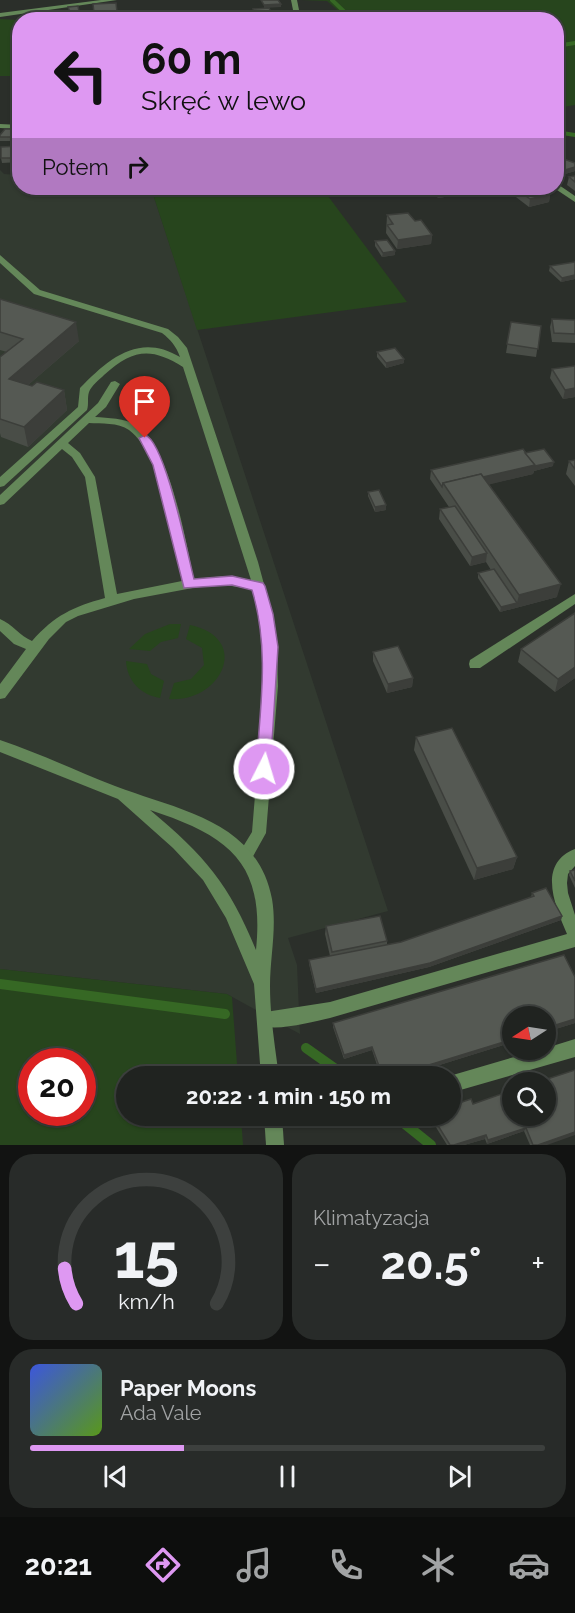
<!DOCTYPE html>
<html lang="pl">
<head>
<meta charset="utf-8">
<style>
	body { margin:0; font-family:Raleway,sans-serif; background:#282b29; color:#f1f3f6; height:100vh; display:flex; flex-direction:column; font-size:22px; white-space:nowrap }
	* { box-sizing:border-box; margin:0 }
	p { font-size:20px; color:#a2a4a5 }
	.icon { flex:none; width:33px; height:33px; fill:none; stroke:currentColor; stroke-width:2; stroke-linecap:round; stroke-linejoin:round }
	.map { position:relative; height:1145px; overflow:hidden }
	.panel { display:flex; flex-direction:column; gap:9px; padding:9px; background:#121312; flex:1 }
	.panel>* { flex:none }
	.hud { position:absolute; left:12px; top:12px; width:552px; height:183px; border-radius:24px; box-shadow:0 2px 4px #0004,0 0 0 2px #3d403e; background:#de98f2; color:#111; overflow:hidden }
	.needle { width:39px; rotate:258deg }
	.buttons { position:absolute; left:502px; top:1006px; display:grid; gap:12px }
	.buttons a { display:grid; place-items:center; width:54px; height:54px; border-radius:50%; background:#202320; box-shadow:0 2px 4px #0004,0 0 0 2px #3d403e; font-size:30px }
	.speed { position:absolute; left:18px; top:1048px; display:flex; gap:12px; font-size:30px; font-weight:700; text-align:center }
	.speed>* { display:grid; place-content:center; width:78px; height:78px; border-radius:50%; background:#202320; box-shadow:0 2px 4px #0004,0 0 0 2px #3d403e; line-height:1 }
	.speed .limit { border:9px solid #d22; background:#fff; color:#111 }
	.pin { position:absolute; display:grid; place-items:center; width:51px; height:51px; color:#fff; margin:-62px -26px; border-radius:50% 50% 50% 0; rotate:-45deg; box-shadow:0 0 6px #0007 }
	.pin .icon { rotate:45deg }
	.me { position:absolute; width:66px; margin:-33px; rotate:5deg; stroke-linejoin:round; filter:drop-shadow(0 0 4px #0008) }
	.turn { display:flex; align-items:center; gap:21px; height:126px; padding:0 30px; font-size:27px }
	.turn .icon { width:78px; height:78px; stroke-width:2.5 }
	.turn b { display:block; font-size:42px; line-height:51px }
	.then { display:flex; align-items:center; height:57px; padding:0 30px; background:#0003; gap:12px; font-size:22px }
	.big { font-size:45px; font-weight:700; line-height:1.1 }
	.panel .card { flex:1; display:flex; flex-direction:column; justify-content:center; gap:9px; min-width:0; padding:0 21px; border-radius:24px; background:#282b29 }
	.panel .dial { align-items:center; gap:0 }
	.dial svg { height:156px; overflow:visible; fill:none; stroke:#3d403e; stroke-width:7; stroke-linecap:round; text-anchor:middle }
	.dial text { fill:#f1f3f6; stroke:none }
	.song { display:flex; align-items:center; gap:18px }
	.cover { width:72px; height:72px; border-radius:9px; background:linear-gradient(135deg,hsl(230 70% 55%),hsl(90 70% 35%)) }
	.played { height:6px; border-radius:3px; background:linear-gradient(90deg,#de98f2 30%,#3d403e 30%) }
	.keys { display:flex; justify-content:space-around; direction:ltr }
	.heat { display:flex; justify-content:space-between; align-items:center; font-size:33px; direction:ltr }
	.panel .tiles { flex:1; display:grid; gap:9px; grid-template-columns:1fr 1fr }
	.card:last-child { grid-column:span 2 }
	.trip { position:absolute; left:116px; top:1066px; width:345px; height:60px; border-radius:30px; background:#202320; box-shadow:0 2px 4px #0004,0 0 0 2px #3d403e; font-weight:700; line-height:60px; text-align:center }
	.tab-bar { display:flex; height:96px; justify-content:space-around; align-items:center; background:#0d0e0d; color:#a2a4a5 }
	.tab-bar .icon { width:42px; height:42px }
	.tab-bar .on { color:#de98f2 }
	.tab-bar b { font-size:27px; color:#f1f3f6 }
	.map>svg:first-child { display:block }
</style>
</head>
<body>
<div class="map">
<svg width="575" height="1145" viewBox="0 0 575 1145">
	<rect width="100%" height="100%" fill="#2b2f2a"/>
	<polygon fill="#323a30" points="0,170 4,174 19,175 20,188 151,188 388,911 288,938 297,965 300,1034 227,994 0,969"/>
	<g fill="#27451d" fill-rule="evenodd">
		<polygon points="302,0 575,0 575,105 557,108 556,20 348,19 327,1"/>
		<polygon points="0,19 19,20 19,76 0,76"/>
		<polygon points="151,188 322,188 407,302 197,330"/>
		<polygon points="170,624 181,624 178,638 161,642 150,651 129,649 145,634"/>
		<path d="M 190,625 C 252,638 222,703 169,699 L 174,683 L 191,679 L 204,665 L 202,648 L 186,639 Z"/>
		<path d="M 126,661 L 147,664 L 151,674 L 164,681 L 160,698 C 141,695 127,681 126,661 Z"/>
		<path d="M 0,969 L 227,994 L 232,997 L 238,1077 L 126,1077 L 126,1116 L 241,1116 L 243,1145 L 0,1145 ZM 32,1062 L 82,1062 L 82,1113 L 32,1113 Z"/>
	</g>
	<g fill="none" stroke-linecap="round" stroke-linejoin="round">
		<g stroke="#366824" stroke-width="4">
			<polyline points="332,0 353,20"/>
			<polyline points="556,46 575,43"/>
			<polyline points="556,132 575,135"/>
		</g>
		<g stroke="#366824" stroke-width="10">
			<polyline points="0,984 225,1014"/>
			<polyline points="306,1048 347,1077"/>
			<polyline points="395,1116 431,1145"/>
		</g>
		<g fill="#648759" fill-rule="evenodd">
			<polygon points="101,0 117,0 0,17 0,13"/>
			<path d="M 0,255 L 40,290 L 168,329 L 178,337 L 187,348 L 258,562 L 272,614 L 277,647 L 278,686 L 266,833 L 251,860 L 246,862 L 241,860 L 238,855 L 252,832 L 264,686 L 265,647 L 260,614 L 253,589 L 224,585 L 198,587 L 134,599 L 78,616 L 66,622 L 49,639 L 5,698 L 0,699 L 0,684 L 26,649 L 14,644 L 0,631 L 0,619 C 12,624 20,636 32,641 C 55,615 73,607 105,598 L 85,477 L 72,457 L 62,449 L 4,504 L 0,505 L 0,495 L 98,403 L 111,382 L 115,381 L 120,384 L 106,407 L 95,417 C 108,418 125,418 136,425 C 171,448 185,540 194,579 L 224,576 L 251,580 L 183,367 C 151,347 133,349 104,375 C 100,379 91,386 89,392 C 87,398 89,404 87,410 L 4,486 L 0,487 L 0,477 L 78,407 L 80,388 C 108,359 139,332 180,357 C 176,346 171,340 162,333 L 34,294 L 0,263 ZM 89,423 C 101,424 118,422 129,430 C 161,453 174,543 182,581 L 117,594 L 95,477 L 80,453 L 68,443 Z"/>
			<polygon points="575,594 575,604 480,668 470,668 469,664 470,660"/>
			<path d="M 575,849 L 575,866 L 568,874 L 567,883 L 568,893 L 575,915 L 575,947 L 330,1018 C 312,1022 276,1032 259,1025 L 257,1019 L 259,1013 L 330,1002 L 567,934 C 556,908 536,864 575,849 Z"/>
			<polygon points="575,1039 575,1057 450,1093 450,1077 446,1077 538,1050 546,1050 546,1048"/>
		</g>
		<g fill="#648759" fill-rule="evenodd">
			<polygon points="291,0 297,0 301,20 295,20"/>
			<polygon points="0,124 20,125 20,129 0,128"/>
			<polygon points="556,183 575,196 575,202 554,188 556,188"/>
			<path d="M 0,740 C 39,753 76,771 115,786 C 177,810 257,820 272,899 C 277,928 270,957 270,986 C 270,1016 275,1047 279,1077 L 261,1077 L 254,984 L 226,918 L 203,880 L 173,848 L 118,799 L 0,752 ZM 150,810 C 229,836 265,862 256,950 C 229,884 205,856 150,810 Z"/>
			<polygon points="264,1116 282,1116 284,1145 266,1145"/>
		</g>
	</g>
	<g fill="#494d47">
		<polygon points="116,3 118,19 95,20 93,4"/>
		<polygon points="253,9 272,14 272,18 256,19 253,12"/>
		<polygon points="19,133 13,141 0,141 0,135"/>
		<polygon points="19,146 20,162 2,163 1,158"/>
		<polygon points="556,160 575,163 575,171 565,174 558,171 556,171"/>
		<polygon points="575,176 575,191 567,185 569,177"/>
		<polygon points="431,188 456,188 458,195 438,198"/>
		<polygon points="513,188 541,188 550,194 549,202 529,207 512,194"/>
		<polygon points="387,215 415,221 432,235 431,244 397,249 386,233"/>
		<polygon points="375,241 395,255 382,257 375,246"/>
		<polygon points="575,262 575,279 561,282 549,271 550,266"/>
		<polygon points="0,299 79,341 28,385 64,390 67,410 28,447 1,437 0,433 0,357 7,352 0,350"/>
		<polygon points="552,319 575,320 575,343 552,342 550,327"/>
		<polygon points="511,322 541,326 536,357 506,353"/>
		<polygon points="377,352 404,363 386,368 377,357"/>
		<polygon points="575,366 575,397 563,399 550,378 552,369"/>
		<polygon points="525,453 553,466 534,471 533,474 489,484 557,597 500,612 478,578 478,573 491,570 486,562 470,566 439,519 440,509 449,507 430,479 431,470"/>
		<polygon points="575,460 575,486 566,474 569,461"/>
		<polygon points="368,492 386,505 386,510 375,512 368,496"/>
		<polygon points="521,649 575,678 555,692 518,662"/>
		<polygon points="373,652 413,678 412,687 387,693 373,661"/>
		<polygon points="416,737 517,857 513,869 474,880 414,750"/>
		<polygon points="575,870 575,888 569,875 570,871"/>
		<polygon points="532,893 562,916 561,920 429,967 316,993 309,964 309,960 330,956 325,934 326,926 387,941 387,945 401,942 531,897"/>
		<polygon points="564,955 575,977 575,1023 546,1032 546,1017 513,1017 513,1042 401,1077 381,1077 372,1050 344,1059 333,1027 333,1023"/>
		<polygon points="513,1090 547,1145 530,1145 524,1131 487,1144 485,1139 464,1145 447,1145 429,1116 450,1116 473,1104"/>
	</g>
	<g fill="#3c3e3a">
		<polygon points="281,4 281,7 264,8 264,5"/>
		<polygon points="79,11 79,15 70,15 70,12"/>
		<polygon points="19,129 19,133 13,141 12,137"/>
		<polygon points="575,167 575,171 565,174 565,170"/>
		<polygon points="459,191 458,195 438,198 439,193"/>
		<polygon points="550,194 549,202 529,207 530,199"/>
		<polygon points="432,235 431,244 397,249 398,240"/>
		<polygon points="395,251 395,255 382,257 383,253"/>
		<polygon points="575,275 575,279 561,282 562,278"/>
		<polygon points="76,322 79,341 13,398 9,379"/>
		<polygon points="404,359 404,363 386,368 386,363"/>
		<polygon points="575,388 575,397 563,399 565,390"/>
		<polygon points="64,390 67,410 28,447 24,427"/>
		<polygon points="554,462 553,466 534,471 533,474 450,494 445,486 535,465"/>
		<polygon points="386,505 386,510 375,512 375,507"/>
		<polygon points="487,553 486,562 470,566 472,557"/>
		<polygon points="561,584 557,597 500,612 501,607 517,603 519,595"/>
		<polygon points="575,667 575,678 555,692 558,679"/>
		<polygon points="413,678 412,687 387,693 388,684"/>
		<polygon points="517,857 513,869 474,880 477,868"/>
		<polygon points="562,916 561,920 429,967 316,993 316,989"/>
		<polygon points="575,1019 575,1023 546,1032 546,1028"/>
		<polygon points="513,1039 513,1042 401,1077 390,1077"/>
		<polygon points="372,1047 372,1050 344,1059 344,1055"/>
		<polygon points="526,1128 524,1131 487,1144 488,1140"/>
		<polygon points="575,1132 575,1135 547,1145 538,1145"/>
		<polygon points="486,1135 485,1139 464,1145 454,1145"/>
	</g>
	<g fill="#555953" stroke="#3c3e3a" stroke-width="1.5">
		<polygon points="261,0 278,0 281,4 264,5"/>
		<polygon points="116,3 117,12 94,13 93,4"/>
		<polygon points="78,6 79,11 70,12 68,7"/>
		<polygon points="269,8 272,14 256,15 253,9"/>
		<polygon points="186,15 187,20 161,20 160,16"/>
		<polygon points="150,18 150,20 125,19"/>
		<polygon points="5,129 19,129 12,137 0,137 0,135"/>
		<polygon points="19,146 20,158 1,158 1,147"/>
		<polygon points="561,158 575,163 575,167 565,170 559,166 556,167 556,160"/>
		<polygon points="575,176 575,182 569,177"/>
		<polygon points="435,188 456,188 459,191 439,193"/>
		<polygon points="515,188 541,188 550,194 530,199"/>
		<polygon points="408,213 415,221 421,220 432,235 398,240 387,225 393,224 387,215"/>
		<polygon points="387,240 395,251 383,253 375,241"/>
		<polygon points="575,262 575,275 562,278 550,266"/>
		<polygon points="0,299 76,322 9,379 32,386 37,382 64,390 24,427 0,419 0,357 23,339 0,332"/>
		<polygon points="552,319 575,320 575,334 554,333"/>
		<polygon points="511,322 541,326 538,349 507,344"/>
		<polygon points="395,348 404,359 386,363 377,352"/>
		<polygon points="575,366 575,388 565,390 552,369"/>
		<polygon points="523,449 535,465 483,477 481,474 443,483 442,487 431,470"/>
		<polygon points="544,449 554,462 535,466 535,465 525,453"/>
		<polygon points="575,460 575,469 569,461"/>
		<polygon points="481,474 561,584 519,595 443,483"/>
		<polygon points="379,490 386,505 375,507 368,492"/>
		<polygon points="455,506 487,553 472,557 440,509"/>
		<polygon points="494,569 517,603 501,607 478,573"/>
		<polygon points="575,613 575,667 558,679 521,649"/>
		<polygon points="398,646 413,678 388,684 373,652"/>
		<polygon points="452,728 517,857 477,868 416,737"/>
		<polygon points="575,870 575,881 570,871"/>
		<polygon points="546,888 562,916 430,963 316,989 309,960 401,942 534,896 532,893"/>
		<polygon points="380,916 387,941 332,952 326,926"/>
		<polygon points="564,955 575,977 575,1019 546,1028 546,1017 513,1017 513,1039 390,1077 383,1077 372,1047 344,1055 333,1023"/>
		<polygon points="575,1070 575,1132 538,1145 533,1145 526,1128 488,1140 486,1135 454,1145 450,1145 432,1116 450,1116 450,1106 471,1099 473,1104 513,1090 513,1116 546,1116 546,1083 535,1083"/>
	</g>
	<path fill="#de98f2" stroke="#90639d" stroke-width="1.5" d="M 145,435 C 165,441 188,556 194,579 L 232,576 L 263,583 L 265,586 L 273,614 L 278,647 L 270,774 L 259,774 L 256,769 C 260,709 270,649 252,590 L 232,585 L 184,588 L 153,465 L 139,438 Z"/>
</svg>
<div class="buttons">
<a><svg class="needle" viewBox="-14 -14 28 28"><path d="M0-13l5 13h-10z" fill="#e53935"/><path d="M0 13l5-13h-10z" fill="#a2a4a5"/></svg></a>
<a><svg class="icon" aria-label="search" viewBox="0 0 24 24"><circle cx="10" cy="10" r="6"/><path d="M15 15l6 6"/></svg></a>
</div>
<div class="speed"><div class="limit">20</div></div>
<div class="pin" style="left:145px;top:438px;background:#d93025"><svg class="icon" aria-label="arrive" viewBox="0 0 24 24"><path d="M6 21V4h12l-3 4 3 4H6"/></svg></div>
<svg class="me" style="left:264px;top:769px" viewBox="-20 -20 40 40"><circle r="17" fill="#de98f2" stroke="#fff" stroke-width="3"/><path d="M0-11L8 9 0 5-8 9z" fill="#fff"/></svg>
<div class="trip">20:22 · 1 min · 150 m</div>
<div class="hud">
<div class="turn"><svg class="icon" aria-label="left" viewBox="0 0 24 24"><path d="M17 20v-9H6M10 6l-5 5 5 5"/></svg><div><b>60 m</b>Skręć w lewo</div></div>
<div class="then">Potem<svg class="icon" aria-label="right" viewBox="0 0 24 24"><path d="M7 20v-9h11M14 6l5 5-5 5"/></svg></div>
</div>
</div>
<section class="panel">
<div class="tiles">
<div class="card dial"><svg viewBox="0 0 100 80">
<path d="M14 69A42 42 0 1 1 86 69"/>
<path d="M14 69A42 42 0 0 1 8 51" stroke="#de98f2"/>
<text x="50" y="56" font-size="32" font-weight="700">15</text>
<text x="50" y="72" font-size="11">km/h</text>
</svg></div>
<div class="card"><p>Klimatyzacja</p>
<div class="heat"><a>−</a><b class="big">20.5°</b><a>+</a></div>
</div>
<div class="card">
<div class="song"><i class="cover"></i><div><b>Paper Moons</b><p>Ada Vale</p></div></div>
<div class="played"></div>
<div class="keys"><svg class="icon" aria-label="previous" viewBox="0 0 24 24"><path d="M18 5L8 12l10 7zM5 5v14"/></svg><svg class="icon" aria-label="pause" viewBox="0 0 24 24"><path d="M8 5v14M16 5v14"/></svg><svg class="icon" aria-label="next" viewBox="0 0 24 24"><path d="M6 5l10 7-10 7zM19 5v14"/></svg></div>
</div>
</div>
</section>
<nav class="tab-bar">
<b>20:21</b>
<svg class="icon on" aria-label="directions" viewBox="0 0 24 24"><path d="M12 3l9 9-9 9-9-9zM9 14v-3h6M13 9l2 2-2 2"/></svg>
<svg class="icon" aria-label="music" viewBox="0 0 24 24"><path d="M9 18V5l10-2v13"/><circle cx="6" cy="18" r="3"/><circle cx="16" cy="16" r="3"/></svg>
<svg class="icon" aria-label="phone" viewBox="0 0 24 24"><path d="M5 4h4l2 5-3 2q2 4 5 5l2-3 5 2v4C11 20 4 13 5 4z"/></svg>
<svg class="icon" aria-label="climate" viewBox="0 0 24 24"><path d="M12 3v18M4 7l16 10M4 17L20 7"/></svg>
<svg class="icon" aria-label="car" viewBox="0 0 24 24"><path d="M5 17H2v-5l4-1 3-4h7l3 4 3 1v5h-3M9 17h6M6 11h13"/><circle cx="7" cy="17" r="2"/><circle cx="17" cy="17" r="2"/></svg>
</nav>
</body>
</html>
